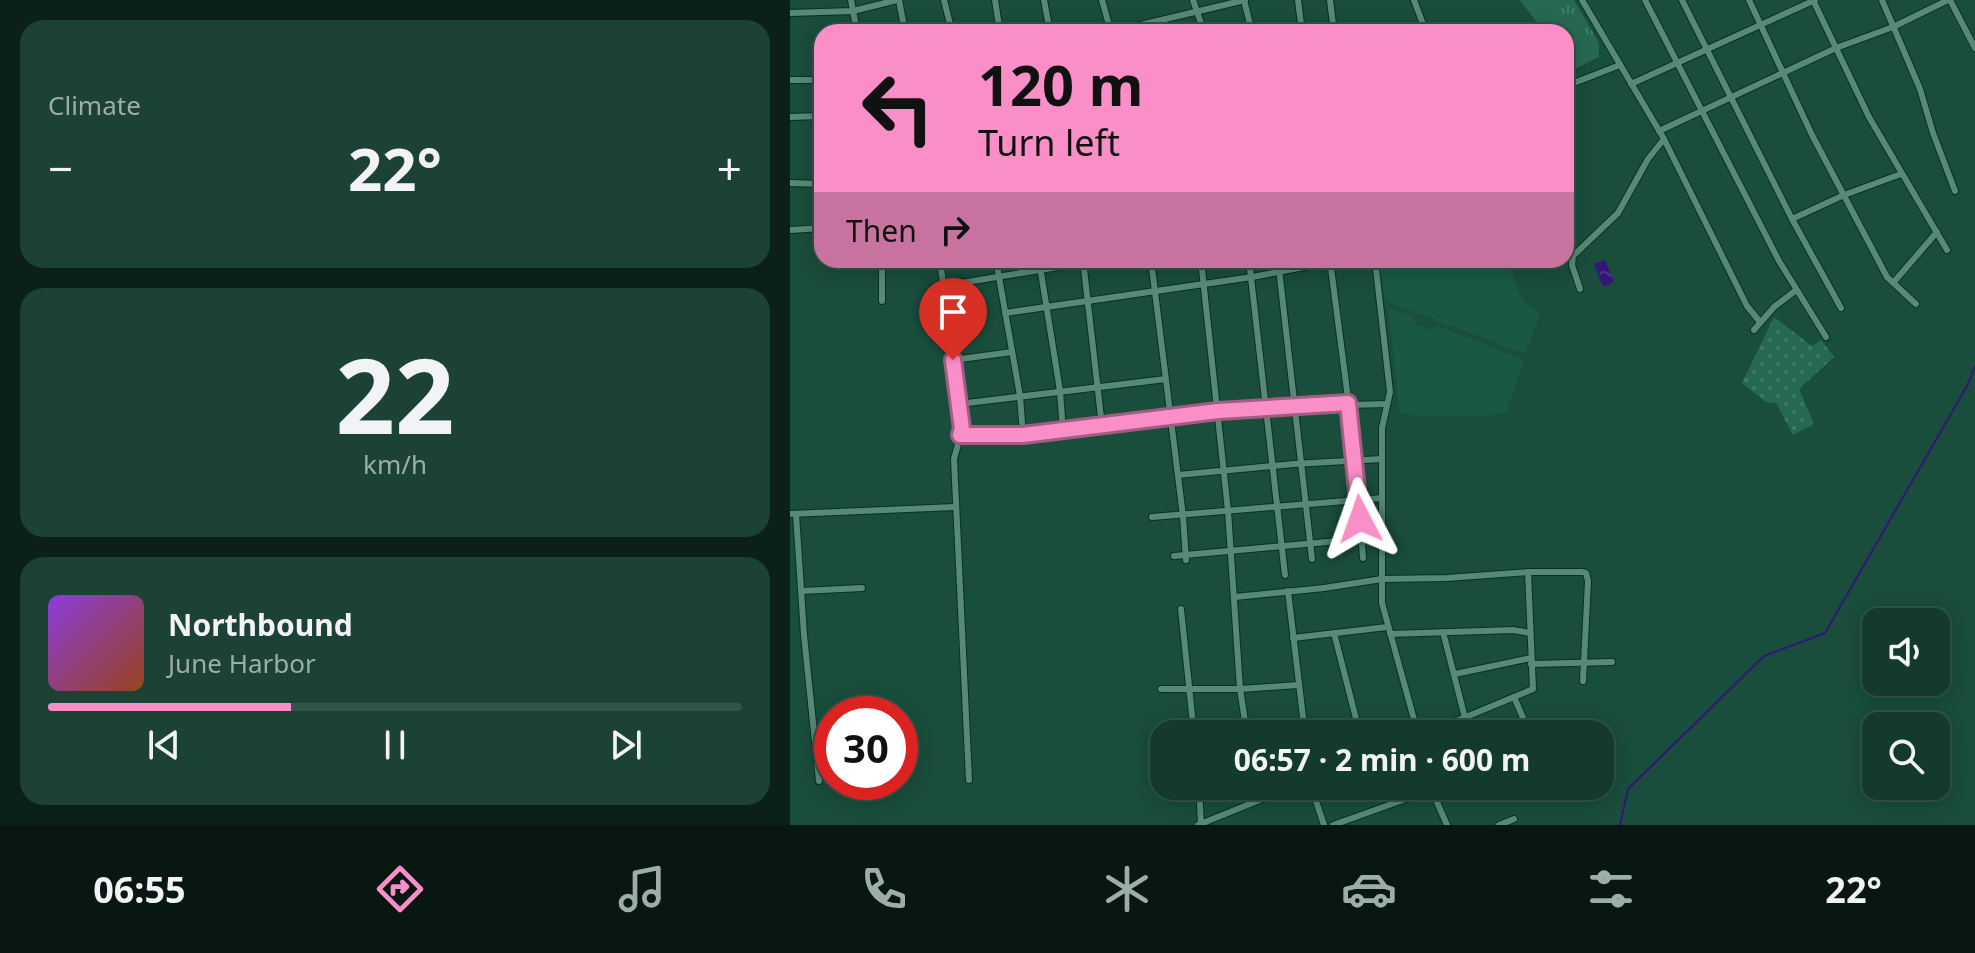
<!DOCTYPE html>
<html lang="en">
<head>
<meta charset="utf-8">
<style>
	body { margin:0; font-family:"Noto Sans",sans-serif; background:#1c4135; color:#f1f3f6; height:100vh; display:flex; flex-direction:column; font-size:30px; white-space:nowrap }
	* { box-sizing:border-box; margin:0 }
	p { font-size:26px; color:#9dadaa }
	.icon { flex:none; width:44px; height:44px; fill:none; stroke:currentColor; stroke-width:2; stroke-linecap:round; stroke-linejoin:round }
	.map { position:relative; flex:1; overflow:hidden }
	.sheet { display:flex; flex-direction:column; gap:20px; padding:20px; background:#0a2019; width:790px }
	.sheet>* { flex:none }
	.banner { position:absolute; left:24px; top:24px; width:760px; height:244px; border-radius:24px; box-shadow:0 4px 20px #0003,0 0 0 2px #325449; background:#fa8fc8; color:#111; overflow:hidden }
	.fabs { position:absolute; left:1072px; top:608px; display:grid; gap:16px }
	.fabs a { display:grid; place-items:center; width:88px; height:88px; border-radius:16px; background:#133a2d; box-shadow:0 4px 20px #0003,0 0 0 2px #325449; font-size:40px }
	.speed { position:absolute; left:24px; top:696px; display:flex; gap:16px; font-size:40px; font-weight:700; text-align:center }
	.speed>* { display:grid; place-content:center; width:104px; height:104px; border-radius:50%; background:#133a2d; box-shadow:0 4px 20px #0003,0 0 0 2px #325449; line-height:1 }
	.speed .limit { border:12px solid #d22; background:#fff; color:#111 }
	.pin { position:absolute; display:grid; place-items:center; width:68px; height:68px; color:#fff; margin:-82px -34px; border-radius:50% 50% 50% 0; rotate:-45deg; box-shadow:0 0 8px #0007 }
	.pin .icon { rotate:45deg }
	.me { position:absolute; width:88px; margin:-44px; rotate:356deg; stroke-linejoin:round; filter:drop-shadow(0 0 6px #0008) }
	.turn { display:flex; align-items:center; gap:28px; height:168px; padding:0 32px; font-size:36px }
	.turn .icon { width:104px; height:104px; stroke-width:2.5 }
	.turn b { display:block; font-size:56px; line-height:68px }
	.then { display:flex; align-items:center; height:76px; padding:0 32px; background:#0003; gap:16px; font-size:30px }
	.big { font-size:60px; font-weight:700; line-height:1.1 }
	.sheet .tile { flex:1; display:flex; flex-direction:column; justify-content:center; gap:12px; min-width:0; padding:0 28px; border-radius:24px; background:#1c4135 }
	.sheet .dial { align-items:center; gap:0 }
	.dial b { font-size:104px; line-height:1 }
	.song { display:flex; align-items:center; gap:24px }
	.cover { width:96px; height:96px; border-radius:12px; background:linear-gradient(135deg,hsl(270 70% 55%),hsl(20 70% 35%)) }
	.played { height:8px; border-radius:4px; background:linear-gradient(90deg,#fa8fc8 35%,#325449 35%) }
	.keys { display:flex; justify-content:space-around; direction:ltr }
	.heat { display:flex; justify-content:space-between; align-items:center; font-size:44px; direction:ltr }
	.trip { position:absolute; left:360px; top:720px; width:464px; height:80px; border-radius:24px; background:#133a2d; box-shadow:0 4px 20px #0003,0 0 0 2px #325449; font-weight:700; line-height:80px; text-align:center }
	.tab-bar { display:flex; height:128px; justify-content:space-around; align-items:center; background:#081712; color:#9dadaa }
	.tab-bar .icon { width:56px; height:56px }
	.tab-bar .active { color:#fa8fc8 }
	.tab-bar b { font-size:36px; color:#f1f3f6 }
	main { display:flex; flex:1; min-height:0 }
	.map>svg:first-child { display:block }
</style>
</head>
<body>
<main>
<section class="sheet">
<div class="tile"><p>Climate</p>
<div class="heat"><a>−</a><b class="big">22°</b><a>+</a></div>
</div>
<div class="tile dial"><b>22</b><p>km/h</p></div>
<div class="tile">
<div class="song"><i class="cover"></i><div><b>Northbound</b><p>June Harbor</p></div></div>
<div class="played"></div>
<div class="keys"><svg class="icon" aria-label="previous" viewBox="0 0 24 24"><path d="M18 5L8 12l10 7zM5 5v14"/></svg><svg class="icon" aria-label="pause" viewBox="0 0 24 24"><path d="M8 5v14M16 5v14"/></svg><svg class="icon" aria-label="next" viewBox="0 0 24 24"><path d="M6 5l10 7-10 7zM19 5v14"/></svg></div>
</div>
</section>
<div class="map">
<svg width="1185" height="825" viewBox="0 0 1185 825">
	<defs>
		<pattern id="grass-dots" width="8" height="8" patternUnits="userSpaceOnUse" patternTransform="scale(2)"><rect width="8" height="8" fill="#266953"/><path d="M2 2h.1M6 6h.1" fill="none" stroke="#447e6b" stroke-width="1.8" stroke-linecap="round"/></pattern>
		<pattern id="park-tufts" width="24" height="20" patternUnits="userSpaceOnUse" patternTransform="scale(2)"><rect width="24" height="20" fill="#266953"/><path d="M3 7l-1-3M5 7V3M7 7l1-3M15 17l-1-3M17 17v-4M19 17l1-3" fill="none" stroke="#447e6b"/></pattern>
		<pattern id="water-ripples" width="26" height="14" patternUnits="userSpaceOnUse" patternTransform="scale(2)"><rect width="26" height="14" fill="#34157a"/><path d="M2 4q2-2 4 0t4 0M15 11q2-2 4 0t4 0" fill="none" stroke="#50378c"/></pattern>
	</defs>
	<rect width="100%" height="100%" fill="#194d3c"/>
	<g fill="#185844">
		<polygon points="589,260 717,260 733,301 747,310 750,316 735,354 595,301"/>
		<polygon points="598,308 623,316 626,324 640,330 648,326 734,360 716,412 698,416 626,416 610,413"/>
	</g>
	<polygon fill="url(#grass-dots)" points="984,317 1022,346 1031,340 1044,357 1009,389 1024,424 1003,435 986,403 976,402 952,383"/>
	<polygon fill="url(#park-tufts)" points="730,0 784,0 809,43 809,57 776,73 776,32 754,32"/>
	<polygon fill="url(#water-ripples)" points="815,260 824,282 813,287 804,264"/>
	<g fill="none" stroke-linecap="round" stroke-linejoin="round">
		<polyline stroke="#34157a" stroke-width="2" points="830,825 838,789 974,656 1035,633 1177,386 1185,367"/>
		<g stroke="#083124" stroke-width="8">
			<g id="minor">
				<polyline points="61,0 67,32"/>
				<polyline points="109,0 115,32"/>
				<polyline points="154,0 162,32"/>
				<polyline points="205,0 210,32"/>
				<polyline points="254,0 260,32"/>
				<polyline points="312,0 321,32"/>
				<polyline points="403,0 414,32"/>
				<polyline points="454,0 462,32"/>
				<polyline points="508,0 512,32"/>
				<polyline points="540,0 544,32"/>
				<polyline points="624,0 636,32"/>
				<polyline points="792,0 874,139 957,306 970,322"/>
				<polyline points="855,0 989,261 1036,337"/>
				<polyline points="892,0 1002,219 1051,308"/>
				<polyline points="959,0 1022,135 1097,277 1126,304"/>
				<polyline points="1023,0 1079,117 1157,250"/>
				<polyline points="1092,0 1130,89 1143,133 1165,191"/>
				<polyline points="1160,0 1185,48"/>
				<polyline points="0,13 63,11 107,0"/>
				<polyline points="321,32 455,0"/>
				<polyline points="499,32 543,25"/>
				<polyline points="0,80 32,80"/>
				<polyline points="841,84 1025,0"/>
				<polyline points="776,86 830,65"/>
				<polyline points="0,117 32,116"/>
				<polyline points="869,131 1046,48 1103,27 1158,0"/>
				<polyline points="0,183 32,184"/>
				<polyline points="1002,219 1054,195 1111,174"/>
				<polyline points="0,230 32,228"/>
				<polyline points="92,260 92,301"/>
				<polyline points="150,260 172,429 164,459 179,780"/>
				<polyline points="206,260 230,396 233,435"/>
				<polyline points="249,260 270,391 273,431"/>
				<polyline points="293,260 312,426"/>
				<polyline points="361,260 393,516 396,560"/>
				<polyline points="411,260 438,511 450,689 457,734"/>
				<polyline points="459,260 495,575"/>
				<polyline points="488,260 522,559"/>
				<polyline points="540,260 566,460 573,558"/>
				<polyline points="585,260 600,392 592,428 592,603 628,734"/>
				<polyline points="1103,283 1147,232"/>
				<polyline points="153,286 310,260"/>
				<polyline points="790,289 782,265 783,256 828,213 858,159 874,139"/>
				<polyline points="215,313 462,277 551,260"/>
				<polyline points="964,330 984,307 1005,291"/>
				<polyline points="163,360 222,352"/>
				<polyline points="169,404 376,379"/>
				<polyline points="170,435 233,435 475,407 597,404"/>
				<polyline points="388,475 504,464 592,459"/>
				<polyline points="0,514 165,507"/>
				<polyline points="6,514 14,635 29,781"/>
				<polyline points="362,517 592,498"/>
				<polyline points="384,556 592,537"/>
				<polyline points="11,591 72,588"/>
				<polyline points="498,591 515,734"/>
				<polyline points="445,597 534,588 592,579 657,578 741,572 793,572 796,573 798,581 793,681"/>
				<polyline points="391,609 404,734"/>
				<polyline points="653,632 675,718"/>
				<polyline points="544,633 570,734"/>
				<polyline points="600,634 723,630 740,633"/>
				<polyline points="503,638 597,627"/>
				<polyline points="741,664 822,662"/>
				<polyline points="665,674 741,658"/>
				<polyline points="371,689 450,689 508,685"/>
				<polyline points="724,697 740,734"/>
				<polyline points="635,734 743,689 738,572"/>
				<polyline points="409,786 411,825"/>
				<polyline points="521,786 534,825"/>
				<polyline points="640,786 657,825"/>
				<polyline points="757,786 759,792"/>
				<polyline points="408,825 504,786"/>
				<polyline points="543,825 652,786"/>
				<polyline points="709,825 724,819"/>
			</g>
		</g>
		<use href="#minor" stroke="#578a76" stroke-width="6"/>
	</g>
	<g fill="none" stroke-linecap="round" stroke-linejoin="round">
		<g stroke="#a25d82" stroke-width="20">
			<polyline id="route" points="163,360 172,429 170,435 233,435 428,411 558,403 570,519"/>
		</g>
		<use href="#route" stroke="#fa8fc8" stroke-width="14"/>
	</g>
</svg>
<div class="fabs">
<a><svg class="icon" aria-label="sound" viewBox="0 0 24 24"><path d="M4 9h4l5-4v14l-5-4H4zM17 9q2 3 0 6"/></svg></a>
<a><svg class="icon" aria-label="search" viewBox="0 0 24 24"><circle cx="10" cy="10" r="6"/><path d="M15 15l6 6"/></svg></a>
</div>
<div class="speed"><div class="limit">30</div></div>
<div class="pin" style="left:163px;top:360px;background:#d93025"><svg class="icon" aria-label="arrive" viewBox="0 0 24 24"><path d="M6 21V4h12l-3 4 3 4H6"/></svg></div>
<svg class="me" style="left:570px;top:519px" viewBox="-20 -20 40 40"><path d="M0-17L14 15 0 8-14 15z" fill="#fa8fc8" stroke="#fff" stroke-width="4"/></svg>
<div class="trip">06:57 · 2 min · 600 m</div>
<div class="banner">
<div class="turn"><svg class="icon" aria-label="left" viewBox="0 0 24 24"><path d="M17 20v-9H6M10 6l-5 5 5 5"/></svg><div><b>120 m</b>Turn left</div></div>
<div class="then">Then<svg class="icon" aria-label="right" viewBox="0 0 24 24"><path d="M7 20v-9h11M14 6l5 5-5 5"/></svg></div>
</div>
</div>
</main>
<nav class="tab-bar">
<b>06:55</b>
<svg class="icon active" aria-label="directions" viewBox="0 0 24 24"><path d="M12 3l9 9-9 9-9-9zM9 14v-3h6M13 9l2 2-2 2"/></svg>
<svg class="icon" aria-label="music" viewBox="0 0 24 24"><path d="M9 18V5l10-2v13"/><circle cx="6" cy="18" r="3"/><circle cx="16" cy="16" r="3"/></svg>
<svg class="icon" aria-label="phone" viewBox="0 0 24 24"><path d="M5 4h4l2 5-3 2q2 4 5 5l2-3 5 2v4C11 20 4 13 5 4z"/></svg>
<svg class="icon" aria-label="climate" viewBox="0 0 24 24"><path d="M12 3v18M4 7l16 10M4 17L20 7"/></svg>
<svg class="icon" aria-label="car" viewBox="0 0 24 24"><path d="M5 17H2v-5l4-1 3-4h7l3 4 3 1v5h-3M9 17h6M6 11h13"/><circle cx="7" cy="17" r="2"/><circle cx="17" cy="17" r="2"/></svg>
<svg class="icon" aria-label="filters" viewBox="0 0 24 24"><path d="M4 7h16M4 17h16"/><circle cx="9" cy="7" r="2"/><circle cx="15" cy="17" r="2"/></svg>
<b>22°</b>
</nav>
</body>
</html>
